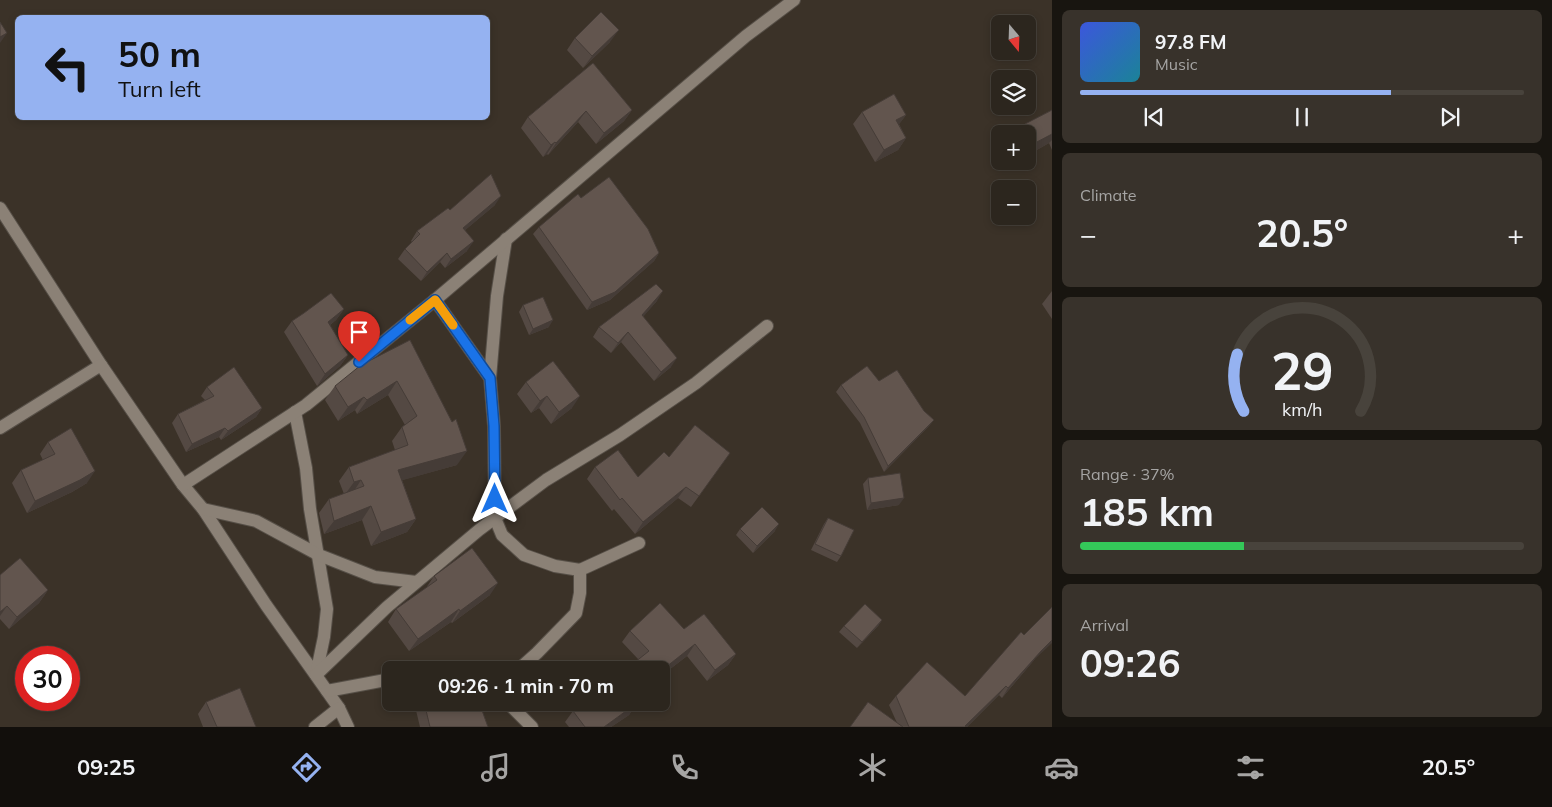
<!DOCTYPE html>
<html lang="en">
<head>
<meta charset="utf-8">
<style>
	body { margin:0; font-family:Mulish,sans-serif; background:#38322b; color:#f1f3f6; height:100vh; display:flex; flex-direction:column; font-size:19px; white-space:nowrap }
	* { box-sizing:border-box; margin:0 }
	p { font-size:16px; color:#a6a5a4 }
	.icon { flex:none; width:28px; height:28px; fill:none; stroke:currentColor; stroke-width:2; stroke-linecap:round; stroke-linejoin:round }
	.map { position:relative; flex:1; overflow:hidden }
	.panel { display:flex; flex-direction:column; gap:10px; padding:10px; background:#181510; width:500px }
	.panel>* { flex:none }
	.top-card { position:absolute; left:15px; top:15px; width:475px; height:105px; border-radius:8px; box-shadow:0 2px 8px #0003,0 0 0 1px #48433c; background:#95b2f1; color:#111; overflow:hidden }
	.needle { width:32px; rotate:161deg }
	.fabs { position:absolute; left:991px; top:15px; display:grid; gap:10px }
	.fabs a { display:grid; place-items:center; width:45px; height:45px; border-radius:8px; background:#2c261e; box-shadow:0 2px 8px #0003,0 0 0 1px #48433c; font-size:25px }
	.speed { position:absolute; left:15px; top:646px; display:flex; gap:10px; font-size:25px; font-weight:700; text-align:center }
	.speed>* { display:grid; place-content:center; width:65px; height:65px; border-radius:50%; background:#2c261e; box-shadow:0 2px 8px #0003,0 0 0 1px #48433c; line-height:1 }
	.speed .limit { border:8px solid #d22; background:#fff; color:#111 }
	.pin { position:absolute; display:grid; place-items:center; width:42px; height:42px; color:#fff; margin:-51px -21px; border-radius:50% 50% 50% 0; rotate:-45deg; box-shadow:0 0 5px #0007 }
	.pin .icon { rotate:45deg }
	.me { position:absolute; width:55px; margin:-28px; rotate:0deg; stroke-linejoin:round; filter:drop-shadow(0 0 4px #0008) }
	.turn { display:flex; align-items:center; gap:18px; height:105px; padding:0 20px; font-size:22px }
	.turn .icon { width:65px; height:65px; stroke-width:2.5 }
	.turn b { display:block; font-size:35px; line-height:42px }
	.big { font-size:38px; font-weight:700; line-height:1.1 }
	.panel .tile { flex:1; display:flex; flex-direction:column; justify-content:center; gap:8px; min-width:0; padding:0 18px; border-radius:8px; background:#38322b }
	.panel .dial { align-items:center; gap:0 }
	.dial svg { height:130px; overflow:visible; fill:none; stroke:#48433c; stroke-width:7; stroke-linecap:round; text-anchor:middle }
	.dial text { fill:#f1f3f6; stroke:none }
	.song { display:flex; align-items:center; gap:15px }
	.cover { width:60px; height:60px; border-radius:8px; background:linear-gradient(135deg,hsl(230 70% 55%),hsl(190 70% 35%)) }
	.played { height:5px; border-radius:2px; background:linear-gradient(90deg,#95b2f1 70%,#48433c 70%) }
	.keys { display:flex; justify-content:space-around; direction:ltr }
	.heat { display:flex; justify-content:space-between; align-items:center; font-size:28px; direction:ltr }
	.charge { height:8px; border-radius:4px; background:linear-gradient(90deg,#34c759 37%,#48433c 0) }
	.trip { position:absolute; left:382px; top:661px; width:288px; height:50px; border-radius:8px; background:#2c261e; box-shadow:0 2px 8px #0003,0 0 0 1px #48433c; font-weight:700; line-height:50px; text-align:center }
	.menu { display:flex; height:80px; justify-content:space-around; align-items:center; background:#120f0c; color:#a6a5a4 }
	.menu .icon { width:35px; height:35px }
	.menu .selected { color:#95b2f1 }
	.menu b { font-size:22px; color:#f1f3f6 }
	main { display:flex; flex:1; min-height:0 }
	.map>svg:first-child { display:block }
</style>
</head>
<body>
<main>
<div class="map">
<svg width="1052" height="727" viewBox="0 0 1052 727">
	<rect width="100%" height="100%" fill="#3b3228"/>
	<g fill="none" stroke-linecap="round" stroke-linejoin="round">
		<g stroke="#564f47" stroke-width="14">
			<g id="minor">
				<polyline points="0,208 101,365 183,485 203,509 266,605 339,708 348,727"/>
				<polyline points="435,300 490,378 494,426 495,518 502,535 524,555 555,566 580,570"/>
				<polyline points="490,378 497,296 506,239"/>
				<polyline points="295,412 306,468 310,509 327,609 324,637 316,675"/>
				<polyline points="0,428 101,365"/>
				<polyline points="183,485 306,405 435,300 746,36 794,0"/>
				<polyline points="203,509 256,521 319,555 375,577 416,582"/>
				<polyline points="518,670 537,653 576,613 580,593 580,570 639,543"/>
				<polyline points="316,675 387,607 479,530 546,480 620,435 696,383 767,326"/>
				<polyline points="327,691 391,679"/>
				<polyline points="507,702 532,727"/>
				<polyline points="315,727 339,708"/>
			</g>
		</g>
		<use href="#minor" stroke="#8b8176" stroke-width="12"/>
	</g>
	<g fill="#544943">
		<polygon points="575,38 610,42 583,68 567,50"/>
		<polygon points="593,63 632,110 624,121 596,144 578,122 548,155 547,154 543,157 521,128 528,117"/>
		<polygon points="1052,110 1052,150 1049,143 1028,155 1028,134 1018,134 1025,124"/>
		<polygon points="862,112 906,115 899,124 906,138 898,150 875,162 853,124"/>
		<polygon points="581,198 659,253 654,261 610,300 587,310 533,234 539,227"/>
		<polygon points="495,205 465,230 467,251 445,268 440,262 421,281 398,259 405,249 412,242 411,241 417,231 450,210"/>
		<polygon points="1052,291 1052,319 1042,304"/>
		<polygon points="657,301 643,316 671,367 654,381 621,342 611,353 593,337 599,327"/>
		<polygon points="523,305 549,327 529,335 519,312"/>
		<polygon points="344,309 336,320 330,325 348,355 340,366 317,386 284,332 292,321"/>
		<polygon points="410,340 457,465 402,480 416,519 407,532 371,546 362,520 324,534 319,513 329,499 344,494 339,481 349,467 395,450 392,441 402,427 405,425 388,395 357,414 355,410 338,421 325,400 335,386"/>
		<polygon points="879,381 924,411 934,420 929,426 884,472 860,423 836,392 841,385"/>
		<polygon points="526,382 572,408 551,424 539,408 531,413 517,394"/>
		<polygon points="207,387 262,408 256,417 221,440 219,437 186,452 172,423 178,414 205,400 201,396"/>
		<polygon points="48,442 87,483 72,492 27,513 12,483 21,470 43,460 40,454"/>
		<polygon points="730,453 691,507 678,498 635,534 614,509 612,511 587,479 595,467 638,477 669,457"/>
		<polygon points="868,478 899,505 867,510 863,484"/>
		<polygon points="828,518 841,556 837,562 811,550 824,524"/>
		<polygon points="740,529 775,531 753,553 736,535"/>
		<polygon points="0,575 48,590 39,603 9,629 0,619"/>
		<polygon points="434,576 490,595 452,623 451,622 409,651 388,622 396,609 426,588"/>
		<polygon points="882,620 878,626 857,648 839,632 844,626"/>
		<polygon points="684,629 736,654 728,665 707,681 687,656 661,676 661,670 638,659 622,642 630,631"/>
		<polygon points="1035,659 1002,698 999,695 967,727 850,727 897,723 889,705 896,696 965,696"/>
		<polygon points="206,702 256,727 203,727 198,714"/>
		<polygon points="414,702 463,702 464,705 488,727 420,727"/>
		<polygon points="637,703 629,715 611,727 569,727 565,722 573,711"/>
	</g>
	<g fill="#453c37">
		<polygon points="619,30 610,42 583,68 592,56"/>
		<polygon points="7,33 0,43 0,37"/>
		<polygon points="632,110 624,121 596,144 604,133"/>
		<polygon points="586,111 578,122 548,155 556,143"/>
		<polygon points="906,115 897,127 896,120"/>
		<polygon points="1052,134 1052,140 1049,143 1028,155 1035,143"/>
		<polygon points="906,138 898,150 875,162 884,150"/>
		<polygon points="555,142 547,154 543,157 551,145"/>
		<polygon points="501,196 495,205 457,237 463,228"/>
		<polygon points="474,241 467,251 445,268 451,259"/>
		<polygon points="447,253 440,262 421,281 427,272"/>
		<polygon points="659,253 654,261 610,300 587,310 592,302"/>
		<polygon points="663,291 657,301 636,325 642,315"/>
		<polygon points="344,309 336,320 320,333 328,322"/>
		<polygon points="553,320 549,327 529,335 533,329"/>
		<polygon points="628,332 621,342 611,353 618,343"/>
		<polygon points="348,355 340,366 317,386 325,374"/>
		<polygon points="677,358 671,367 654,381 661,372"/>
		<polygon points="397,381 388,395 357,414 367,400"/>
		<polygon points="547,396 539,408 531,413 540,401"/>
		<polygon points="580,396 572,408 551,424 559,412"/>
		<polygon points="364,397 355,410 338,421 348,407"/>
		<polygon points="262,408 256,417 221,440 228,431"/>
		<polygon points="934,420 929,426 884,472 888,466"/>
		<polygon points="225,428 219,437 186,452 192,444"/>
		<polygon points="467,451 457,465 389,484 398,470"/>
		<polygon points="95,471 87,483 72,492 27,513 35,501"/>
		<polygon points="361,480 352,494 344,496 354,482"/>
		<polygon points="686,487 678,498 635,534 643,522"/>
		<polygon points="904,498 899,505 867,510 871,503"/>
		<polygon points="371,506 362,520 324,534 334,521"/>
		<polygon points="416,519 407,532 371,546 381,532"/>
		<polygon points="779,524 775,531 753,553 757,546"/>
		<polygon points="498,583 490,595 452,623 460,611"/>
		<polygon points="48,590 39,603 9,629 17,617"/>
		<polygon points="7,606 0,616 0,612"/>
		<polygon points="459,609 451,622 409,651 418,639"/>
		<polygon points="882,620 878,626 857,648 862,642"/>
		<polygon points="1052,640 1052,643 1035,659 1002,698 1008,688 1042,650"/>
		<polygon points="695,644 687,656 661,676 661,671"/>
		<polygon points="736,654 728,665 707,681 715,670"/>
		<polygon points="1006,686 999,695 967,727 964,727"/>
		<polygon points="637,703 629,715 611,727 604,727"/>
	</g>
	<g fill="#62554e" stroke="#453c37">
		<polygon points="601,12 619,30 592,56 575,38"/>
		<polygon points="0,22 7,33 0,37"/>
		<polygon points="593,63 632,110 604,133 586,111 556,143 555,142 551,145 528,117"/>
		<polygon points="894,94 906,115 896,120 906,138 884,150 862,112"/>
		<polygon points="1052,110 1052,134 1035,143 1025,124"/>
		<polygon points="491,174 501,196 463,228 474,241 451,259 447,253 427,272 405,249 420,234 417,231 448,208 450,210"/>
		<polygon points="609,177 648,229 659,253 615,292 592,302 539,227 578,194 581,198"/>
		<polygon points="656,284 663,291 642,315 677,358 661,372 628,332 618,343 599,327"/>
		<polygon points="331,293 344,309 328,322 348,355 325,374 292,321 304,313"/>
		<polygon points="543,297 553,320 533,329 523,305"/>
		<polygon points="410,340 452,422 456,419 467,451 398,470 416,519 381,532 371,506 334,521 329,499 364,486 361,480 354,482 349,467 408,445 402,427 417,416 397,381 367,400 364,397 348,407 335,386 361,365"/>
		<polygon points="553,361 580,396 559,412 547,396 540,401 526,382"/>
		<polygon points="867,366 879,381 897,370 924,411 934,420 888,466 864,417 841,385"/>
		<polygon points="234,367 262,408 228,431 225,428 192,444 178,414 214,396 207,387"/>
		<polygon points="695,425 730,453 699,496 686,487 643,522 622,498 620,500 595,467 618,450 638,477 664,452 669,457"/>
		<polygon points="71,428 95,471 80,480 35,501 21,470 55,454 48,442"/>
		<polygon points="900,473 904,498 871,503 868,478"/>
		<polygon points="762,507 779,524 757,546 740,529"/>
		<polygon points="828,518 854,530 841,556 815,544"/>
		<polygon points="472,548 498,583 460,611 459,609 418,639 396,609 437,580 434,576"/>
		<polygon points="20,558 48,590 17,617 7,606 0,612 0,575"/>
		<polygon points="660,603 684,629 704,614 736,654 715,670 695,644 661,671 661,670 625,670 649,651 630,631"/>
		<polygon points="865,604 882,620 862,642 844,626"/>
		<polygon points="1052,607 1052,640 1042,650 1008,688 1006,686 965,726 966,727 909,727 896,696 927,662 965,696 1021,632 1024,635"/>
		<polygon points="240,688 256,727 217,727 206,702"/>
		<polygon points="424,702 463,702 464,705 472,702 479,702 488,727 430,727"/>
		<polygon points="585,702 636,702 637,703 604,727 585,727 573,711"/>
		<polygon points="868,702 903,727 850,727"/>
	</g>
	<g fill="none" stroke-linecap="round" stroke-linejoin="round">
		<g stroke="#114b97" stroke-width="12">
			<polyline id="route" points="359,362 435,300 490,378 494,426 495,499"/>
		</g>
		<use href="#route" stroke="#1a73e8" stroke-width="9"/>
		<polyline stroke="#f59e0b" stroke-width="9" points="410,320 435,300 453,325"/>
	</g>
</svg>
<div class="fabs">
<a><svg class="needle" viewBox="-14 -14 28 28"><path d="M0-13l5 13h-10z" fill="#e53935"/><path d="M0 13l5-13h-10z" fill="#a6a5a4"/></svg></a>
<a><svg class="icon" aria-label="layers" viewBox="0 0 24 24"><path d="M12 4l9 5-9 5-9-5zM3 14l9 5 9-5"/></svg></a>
<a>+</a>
<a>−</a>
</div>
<div class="speed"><div class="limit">30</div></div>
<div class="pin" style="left:359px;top:362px;background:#d93025"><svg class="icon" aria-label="arrive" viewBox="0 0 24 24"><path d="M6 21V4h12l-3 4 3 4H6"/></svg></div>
<svg class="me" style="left:495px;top:499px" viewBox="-20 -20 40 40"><path d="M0-17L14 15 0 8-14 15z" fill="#1a73e8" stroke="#fff" stroke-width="4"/></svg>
<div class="trip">09:26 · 1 min · 70 m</div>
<div class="top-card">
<div class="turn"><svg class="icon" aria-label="left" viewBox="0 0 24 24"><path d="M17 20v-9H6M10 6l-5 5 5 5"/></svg><div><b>50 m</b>Turn left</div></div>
</div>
</div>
<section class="panel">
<div class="tile">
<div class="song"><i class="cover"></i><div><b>97.8 FM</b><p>Music</p></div></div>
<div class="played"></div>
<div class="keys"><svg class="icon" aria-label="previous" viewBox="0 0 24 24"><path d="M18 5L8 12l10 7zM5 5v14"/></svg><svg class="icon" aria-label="pause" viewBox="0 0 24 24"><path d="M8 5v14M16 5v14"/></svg><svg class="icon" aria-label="next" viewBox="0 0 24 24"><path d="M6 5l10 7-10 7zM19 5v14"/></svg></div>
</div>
<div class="tile"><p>Climate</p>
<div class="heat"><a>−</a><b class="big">20.5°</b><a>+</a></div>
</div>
<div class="tile dial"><svg viewBox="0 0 100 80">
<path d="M14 69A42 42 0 1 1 86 69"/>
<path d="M14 69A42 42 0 0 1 10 34" stroke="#95b2f1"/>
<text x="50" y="56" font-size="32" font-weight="700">29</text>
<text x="50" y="72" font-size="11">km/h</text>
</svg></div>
<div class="tile"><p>Range · 37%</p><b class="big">185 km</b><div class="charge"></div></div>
<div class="tile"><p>Arrival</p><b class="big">09:26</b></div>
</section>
</main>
<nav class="menu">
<b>09:25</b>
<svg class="icon selected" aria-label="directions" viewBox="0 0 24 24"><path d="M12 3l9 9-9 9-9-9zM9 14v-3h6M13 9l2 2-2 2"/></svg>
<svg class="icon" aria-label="music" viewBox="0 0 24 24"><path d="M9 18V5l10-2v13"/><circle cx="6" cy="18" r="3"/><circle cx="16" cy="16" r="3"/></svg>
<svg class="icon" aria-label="phone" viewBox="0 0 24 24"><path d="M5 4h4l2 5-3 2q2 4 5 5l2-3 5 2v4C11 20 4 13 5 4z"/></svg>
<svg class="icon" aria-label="climate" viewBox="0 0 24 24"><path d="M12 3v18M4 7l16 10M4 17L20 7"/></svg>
<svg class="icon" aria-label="car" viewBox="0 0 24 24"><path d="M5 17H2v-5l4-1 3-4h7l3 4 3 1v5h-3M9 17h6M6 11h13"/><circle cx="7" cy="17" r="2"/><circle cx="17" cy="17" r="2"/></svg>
<svg class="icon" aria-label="filters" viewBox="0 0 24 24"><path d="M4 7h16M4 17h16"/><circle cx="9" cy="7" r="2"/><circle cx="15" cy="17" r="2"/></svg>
<b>20.5°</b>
</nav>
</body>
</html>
